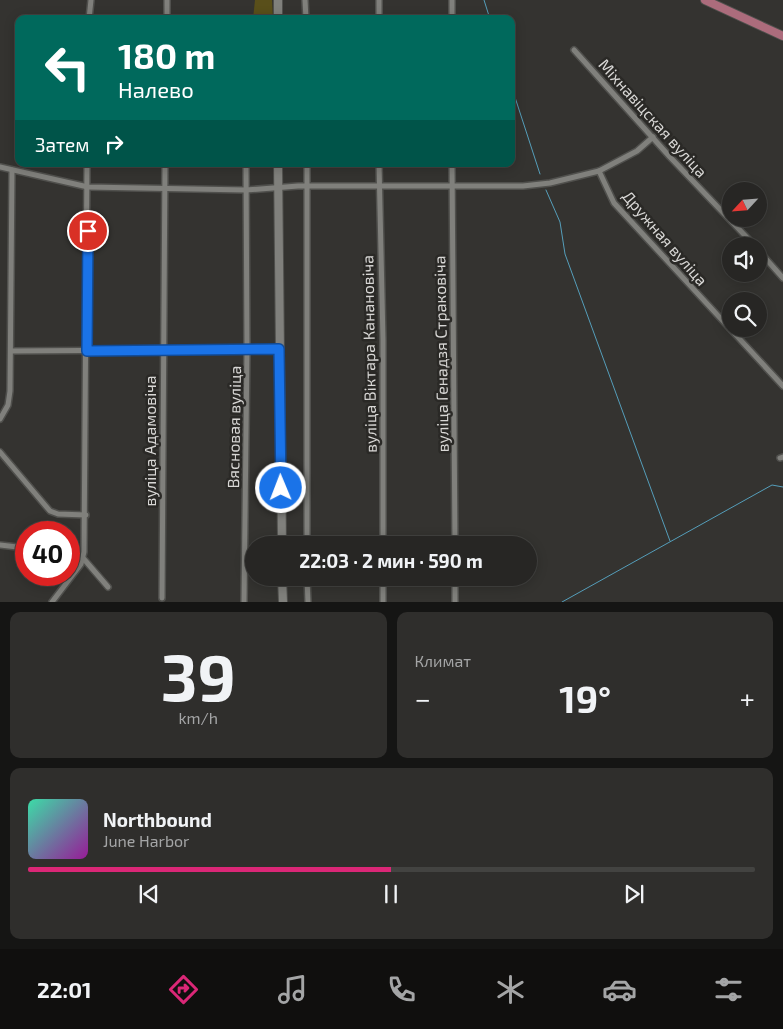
<!DOCTYPE html>
<html lang="ru">
<head>
<meta charset="utf-8">
<style>
	body { margin:0; font-family:"Exo 2",sans-serif; background:#2f2e2c; color:#f1f3f6; height:100vh; display:flex; flex-direction:column; font-size:19px; white-space:nowrap }
	* { box-sizing:border-box; margin:0 }
	p { font-size:16px; color:#a4a5a6 }
	.icon { flex:none; width:28px; height:28px; fill:none; stroke:currentColor; stroke-width:2; stroke-linecap:round; stroke-linejoin:round }
	.map { position:relative; height:602px; overflow:hidden }
	.side { display:flex; flex-direction:column; gap:10px; padding:10px; background:#151514; flex:1 }
	.side>* { flex:none }
	.top-card { position:absolute; left:15px; top:15px; width:500px; height:152px; border-radius:10px; box-shadow:0 2px 12px #0003,0 0 0 1px #434341; background:#00695c; color:#fff; overflow:hidden }
	.needle { width:32px; rotate:244deg }
	.buttons { position:absolute; left:722px; top:182px; display:grid; gap:10px }
	.buttons a { display:grid; place-items:center; width:45px; height:45px; border-radius:50%; background:#272624; box-shadow:0 2px 12px #0003,0 0 0 1px #434341; font-size:25px }
	.speed { position:absolute; left:15px; top:521px; display:flex; gap:10px; font-size:25px; font-weight:700; text-align:center }
	.speed>* { display:grid; place-content:center; width:65px; height:65px; border-radius:50%; background:#272624; box-shadow:0 2px 12px #0003,0 0 0 1px #434341; line-height:1 }
	.speed .limit { border:8px solid #d22; background:#fff; color:#111 }
	.pin { position:absolute; display:grid; place-items:center; width:42px; height:42px; color:#fff; margin:-21px; border:2px solid #fff; border-radius:50%; box-shadow:0 1px 5px #0007 }
	.me { position:absolute; width:55px; margin:-28px; rotate:359deg; stroke-linejoin:round; filter:drop-shadow(0 0 4px #0008) }
	.turn { display:flex; align-items:center; gap:18px; height:105px; padding:0 20px; font-size:22px }
	.turn .icon { width:65px; height:65px; stroke-width:2.5 }
	.turn b { display:block; font-size:35px; line-height:42px }
	.then { display:flex; align-items:center; height:48px; padding:0 20px; background:#0003; gap:10px; font-size:19px }
	.big { font-size:38px; font-weight:700; line-height:1.1 }
	.side .card { flex:1; display:flex; flex-direction:column; justify-content:center; gap:8px; min-width:0; padding:0 18px; border-radius:10px; background:#2f2e2c }
	.side .dial { align-items:center; gap:0 }
	.dial b { font-size:65px; line-height:1 }
	.song { display:flex; align-items:center; gap:15px }
	.cover { width:60px; height:60px; border-radius:8px; background:linear-gradient(135deg,hsl(160 70% 55%),hsl(300 70% 35%)) }
	.played { height:5px; border-radius:2px; background:linear-gradient(90deg,#db2777 50%,#434341 50%) }
	.keys { display:flex; justify-content:space-around; direction:ltr }
	.heat { display:flex; justify-content:space-between; align-items:center; font-size:28px; direction:ltr }
	.side .tiles { flex:1; display:grid; gap:10px; grid-template-columns:1fr 1fr }
	.card:last-child { grid-column:span 2 }
	.trip { position:absolute; left:245px; top:536px; width:292px; height:50px; border-radius:25px; background:#272624; box-shadow:0 2px 12px #0003,0 0 0 1px #434341; font-weight:700; line-height:50px; text-align:center }
	.dock { display:flex; height:80px; justify-content:space-around; align-items:center; background:#100f0e; color:#a4a5a6 }
	.dock .icon { width:35px; height:35px }
	.dock .selected { color:#db2777 }
	.dock b { font-size:22px; color:#f1f3f6 }
	.map>svg:first-child { display:block }
</style>
</head>
<body>
<div class="map">
<svg width="783" height="602" viewBox="0 0 783 602">
	<rect width="100%" height="100%" fill="#343330"/>
	<polygon fill="#594f1a" points="255,0 272,0 273,19 253,19"/>
	<g fill="none" stroke-linecap="round" stroke-linejoin="round">
		<g stroke="#559eba" stroke-width="1">
			<polyline points="484,0 490,19"/>
			<polyline points="511,85 540,174"/>
			<polyline points="546,190 560,222 565,254 670,541"/>
			<polyline points="562,602 772,485 783,487"/>
		</g>
		<g stroke="#50504d" stroke-width="8">
			<g id="street">
				<polyline points="305,0 306,19"/>
				<polyline points="379,0 379,19"/>
				<polyline points="89,19 91,0"/>
				<polyline points="167,19 167,0"/>
				<polyline points="452,19 452,0"/>
				<polyline points="574,50 670,157 755,246"/>
				<polyline points="653,137 637,151 599,171 614,203 783,386"/>
				<polyline points="379,164 383,340 383,545"/>
				<polyline points="452,164 455,545"/>
				<polyline points="0,167 88,187 246,190 298,186 523,186 550,183 599,171"/>
				<polyline points="759,251 783,278"/>
				<polyline points="11,351 279,349"/>
				<polyline points="0,419 8,405 10,391 12,170"/>
				<polyline points="0,452 50,511 58,514 86,515"/>
				<polyline points="780,458 783,457"/>
				<polyline points="0,545 26,548"/>
				<polyline points="307,545 307,164"/>
				<polyline points="83,558 108,587"/>
				<polyline points="307,578 308,602"/>
				<polyline points="162,598 165,164"/>
				<polyline points="52,602 81,564 84,552 87,164"/>
				<polyline points="244,602 247,350 246,164"/>
				<polyline points="383,602 383,578"/>
				<polyline points="455,602 455,578"/>
			</g>
		</g>
		<g stroke="#50504d" stroke-width="10">
			<g id="secondary">
				<polyline points="278,19 278,0"/>
				<polyline points="278,164 282,545"/>
				<polyline points="282,578 283,602"/>
			</g>
		</g>
		<g stroke="#50504d" stroke-width="10">
			<polyline id="primary" points="705,0 783,36"/>
		</g>
		<use href="#street" stroke="#80807c" stroke-width="5"/>
		<use href="#secondary" stroke="#80807c" stroke-width="8"/>
		<use href="#primary" stroke="#ac6c7c" stroke-width="8"/>
	</g>
	<g fill="none" stroke-linecap="round" stroke-linejoin="round">
		<g stroke="#114b97" stroke-width="12">
			<polyline id="route" points="88,231 87,351 279,349 281,488"/>
		</g>
		<use href="#route" stroke="#1a73e8" stroke-width="9"/>
	</g>
	<g text-anchor="middle" stroke-width="5" stroke-linejoin="round" paint-order="stroke">
		<g font-size="16" fill="#d8d7d5" stroke="#2a2926">
			<text transform="translate(653 118) rotate(48)" y="6">Міхнавіцская вуліца</text>
			<text transform="translate(665 238) rotate(49)" y="6">Дружная вуліца</text>
			<text transform="translate(369 354) rotate(-91)" y="6">вуліца Віктара Канановіча</text>
			<text transform="translate(441 354) rotate(-91)" y="6">вуліца Генадзя Страковіча</text>
			<text transform="translate(234 427) rotate(-89)" y="6">Вясновая вуліца</text>
			<text transform="translate(150 441) rotate(-90)" y="6">вуліца Адамовіча</text>
		</g>
	</g>
</svg>
<div class="buttons">
<a><svg class="needle" viewBox="-14 -14 28 28"><path d="M0-13l5 13h-10z" fill="#e53935"/><path d="M0 13l5-13h-10z" fill="#a4a5a6"/></svg></a>
<a><svg class="icon" aria-label="sound" viewBox="0 0 24 24"><path d="M4 9h4l5-4v14l-5-4H4zM17 9q2 3 0 6"/></svg></a>
<a><svg class="icon" aria-label="search" viewBox="0 0 24 24"><circle cx="10" cy="10" r="6"/><path d="M15 15l6 6"/></svg></a>
</div>
<div class="speed"><div class="limit">40</div></div>
<div class="pin" style="left:88px;top:231px;background:#d93025"><svg class="icon" aria-label="arrive" viewBox="0 0 24 24"><path d="M6 21V4h12l-3 4 3 4H6"/></svg></div>
<svg class="me" style="left:281px;top:488px" viewBox="-20 -20 40 40"><circle r="17" fill="#1a73e8" stroke="#fff" stroke-width="3"/><path d="M0-11L8 9 0 5-8 9z" fill="#fff"/></svg>
<div class="trip">22:03 · 2 мин · 590 m</div>
<div class="top-card">
<div class="turn"><svg class="icon" aria-label="left" viewBox="0 0 24 24"><path d="M17 20v-9H6M10 6l-5 5 5 5"/></svg><div><b>180 m</b>Налево</div></div>
<div class="then">Затем<svg class="icon" aria-label="right" viewBox="0 0 24 24"><path d="M7 20v-9h11M14 6l5 5-5 5"/></svg></div>
</div>
</div>
<section class="side">
<div class="tiles">
<div class="card dial"><b>39</b><p>km/h</p></div>
<div class="card"><p>Климат</p>
<div class="heat"><a>−</a><b class="big">19°</b><a>+</a></div>
</div>
<div class="card">
<div class="song"><i class="cover"></i><div><b>Northbound</b><p>June Harbor</p></div></div>
<div class="played"></div>
<div class="keys"><svg class="icon" aria-label="previous" viewBox="0 0 24 24"><path d="M18 5L8 12l10 7zM5 5v14"/></svg><svg class="icon" aria-label="pause" viewBox="0 0 24 24"><path d="M8 5v14M16 5v14"/></svg><svg class="icon" aria-label="next" viewBox="0 0 24 24"><path d="M6 5l10 7-10 7zM19 5v14"/></svg></div>
</div>
</div>
</section>
<nav class="dock">
<b>22:01</b>
<svg class="icon selected" aria-label="directions" viewBox="0 0 24 24"><path d="M12 3l9 9-9 9-9-9zM9 14v-3h6M13 9l2 2-2 2"/></svg>
<svg class="icon" aria-label="music" viewBox="0 0 24 24"><path d="M9 18V5l10-2v13"/><circle cx="6" cy="18" r="3"/><circle cx="16" cy="16" r="3"/></svg>
<svg class="icon" aria-label="phone" viewBox="0 0 24 24"><path d="M5 4h4l2 5-3 2q2 4 5 5l2-3 5 2v4C11 20 4 13 5 4z"/></svg>
<svg class="icon" aria-label="climate" viewBox="0 0 24 24"><path d="M12 3v18M4 7l16 10M4 17L20 7"/></svg>
<svg class="icon" aria-label="car" viewBox="0 0 24 24"><path d="M5 17H2v-5l4-1 3-4h7l3 4 3 1v5h-3M9 17h6M6 11h13"/><circle cx="7" cy="17" r="2"/><circle cx="17" cy="17" r="2"/></svg>
<svg class="icon" aria-label="filters" viewBox="0 0 24 24"><path d="M4 7h16M4 17h16"/><circle cx="9" cy="7" r="2"/><circle cx="15" cy="17" r="2"/></svg>
</nav>
</body>
</html>
